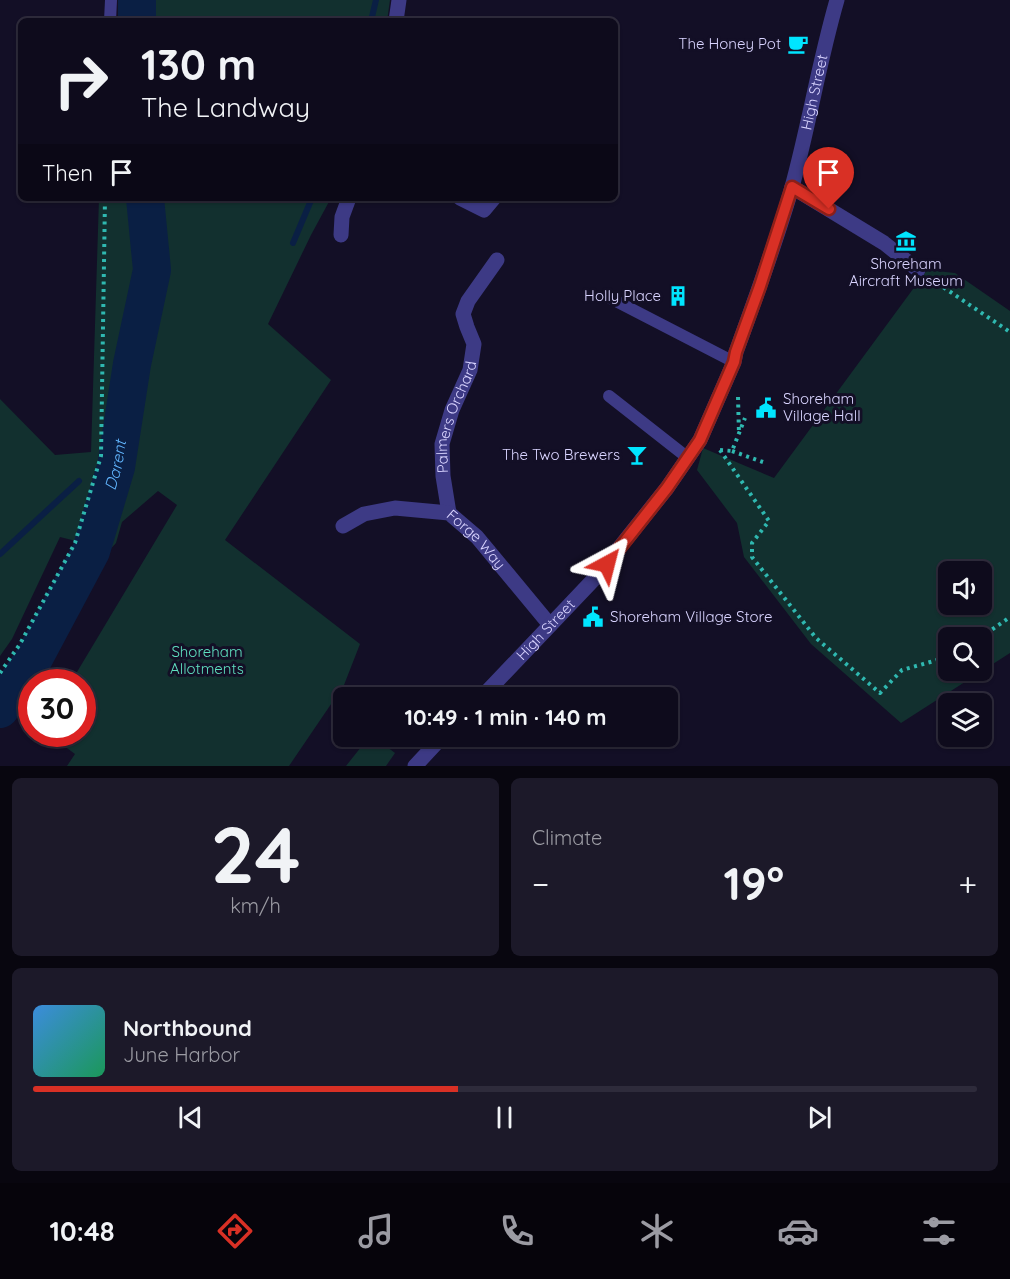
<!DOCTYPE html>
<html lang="en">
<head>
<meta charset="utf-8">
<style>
	body { margin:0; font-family:Quicksand,sans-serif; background:#1c1929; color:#f1f3f6; height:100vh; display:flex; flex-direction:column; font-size:22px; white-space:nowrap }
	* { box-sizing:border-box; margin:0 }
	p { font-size:20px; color:#9b9ba3 }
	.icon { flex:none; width:33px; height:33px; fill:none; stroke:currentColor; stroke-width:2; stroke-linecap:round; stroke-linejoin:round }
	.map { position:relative; height:766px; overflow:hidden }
	.drawer { display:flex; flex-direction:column; gap:12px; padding:12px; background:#08060f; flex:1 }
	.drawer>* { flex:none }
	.guide { position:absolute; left:18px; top:18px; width:600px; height:183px; border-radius:9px; box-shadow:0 2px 4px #0004,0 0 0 2px #2e2b3b; background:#0e0b1c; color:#f1f3f6; overflow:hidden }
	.buttons { position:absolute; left:938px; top:561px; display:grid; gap:12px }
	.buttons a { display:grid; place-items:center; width:54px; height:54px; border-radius:9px; background:#0e0b1c; box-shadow:0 2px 4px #0004,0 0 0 2px #2e2b3b; font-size:30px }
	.speed { position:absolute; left:18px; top:669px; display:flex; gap:12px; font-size:30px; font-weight:700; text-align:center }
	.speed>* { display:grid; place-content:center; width:78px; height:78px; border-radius:50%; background:#0e0b1c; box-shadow:0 2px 4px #0004,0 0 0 2px #2e2b3b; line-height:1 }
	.speed .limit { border:9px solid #d22; background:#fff; color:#111 }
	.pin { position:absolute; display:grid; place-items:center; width:51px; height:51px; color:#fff; margin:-62px -26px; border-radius:50% 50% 50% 0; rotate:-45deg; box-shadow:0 0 6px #0007 }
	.pin .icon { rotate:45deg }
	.me { position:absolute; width:66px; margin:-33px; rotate:38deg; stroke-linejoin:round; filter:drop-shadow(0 0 4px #0008) }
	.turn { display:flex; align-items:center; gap:21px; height:126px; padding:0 24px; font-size:27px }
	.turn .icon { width:78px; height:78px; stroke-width:2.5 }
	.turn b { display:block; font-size:42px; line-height:51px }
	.then { display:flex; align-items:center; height:57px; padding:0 24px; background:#0003; gap:12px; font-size:22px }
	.big { font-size:45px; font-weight:700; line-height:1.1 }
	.drawer .widget { flex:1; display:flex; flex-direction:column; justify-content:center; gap:9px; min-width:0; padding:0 21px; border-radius:9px; background:#1c1929 }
	.drawer .dial { align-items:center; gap:0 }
	.dial b { font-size:78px; line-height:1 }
	.song { display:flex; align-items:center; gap:18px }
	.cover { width:72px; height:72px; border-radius:9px; background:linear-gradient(135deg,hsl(210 70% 55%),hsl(150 70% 35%)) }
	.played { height:6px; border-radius:3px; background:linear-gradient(90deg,#d93025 45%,#2e2b3b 45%) }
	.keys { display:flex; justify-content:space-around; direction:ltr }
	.heat { display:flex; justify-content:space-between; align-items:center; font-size:33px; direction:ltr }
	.drawer .tiles { flex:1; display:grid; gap:12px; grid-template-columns:1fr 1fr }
	.widget:last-child { grid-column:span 2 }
	.trip { position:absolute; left:333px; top:687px; width:345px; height:60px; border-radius:9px; background:#0e0b1c; box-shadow:0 2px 4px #0004,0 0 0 2px #2e2b3b; font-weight:700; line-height:60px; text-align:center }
	.menu { display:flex; height:96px; justify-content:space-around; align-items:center; background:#06040b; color:#9b9ba3 }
	.menu .icon { width:42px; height:42px }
	.menu .selected { color:#d93025 }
	.menu b { font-size:27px; color:#f1f3f6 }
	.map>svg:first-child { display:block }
</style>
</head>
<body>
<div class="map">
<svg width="1010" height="766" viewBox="0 0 1010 766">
	<rect width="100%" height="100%" fill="#130f26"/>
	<g fill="#12302f" fill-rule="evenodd">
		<polygon points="149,0 390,0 387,21 150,21"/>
		<polygon points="99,198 137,198 142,273 112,429 101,456 127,468 140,370 162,270 157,198 331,198 311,235 268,324 331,380 225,540 360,644 344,685 289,766 67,766 75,754 48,734 82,734 82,682 71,682 177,505 158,491 122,522 116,543 107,553 88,544 60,537 12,639 0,656 0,399 55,455 91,452"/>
		<path d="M 927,270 L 955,273 L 1010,311 L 1010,653 L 901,723 L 811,644 L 744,557 L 737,523 L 697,470 L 703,448 L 774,478 ZM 948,572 L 981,572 L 981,604 L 948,604 ZM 948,638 L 981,638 L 981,670 L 948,670 Z"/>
		<polygon points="369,737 374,737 395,753 386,766 346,766"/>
	</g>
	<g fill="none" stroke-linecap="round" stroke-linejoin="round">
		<g stroke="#0a1f44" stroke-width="6">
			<polyline points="371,21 376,0"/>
			<polyline points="293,243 312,198"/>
			<polyline points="0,554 79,481"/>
		</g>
		<g stroke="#0a1f44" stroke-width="38">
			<polyline points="137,0 137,21"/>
			<path id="s1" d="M 0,709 L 34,658 L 91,551 L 116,467 L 132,364 L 152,270 L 145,198"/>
		</g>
		<g stroke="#2fb8b0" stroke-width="4" stroke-dasharray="3 4.5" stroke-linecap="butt">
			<polyline points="577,198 579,199"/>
			<polyline points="931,279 1010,332"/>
			<polyline points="738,397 739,434"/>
			<polyline points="720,450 769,521 752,543 752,557 816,638 880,693 902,670 948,657"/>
			<polyline points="720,450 732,451 745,418"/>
			<polyline points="732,451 763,462"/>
			<polyline points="980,638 1010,617"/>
			<polyline points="0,673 20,644 75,543 101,456 105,198"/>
		</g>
		<g stroke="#3d3a85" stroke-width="12">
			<polyline points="110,21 111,0"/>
			<polyline points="610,298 734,362"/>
			<polyline points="609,396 688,458"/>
		</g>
		<g stroke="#3d3a85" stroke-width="15">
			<polyline points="396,21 399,0"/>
			<polyline points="792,187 884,243 918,270"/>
			<polyline points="460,198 484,210 494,198"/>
			<polyline points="341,235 342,217 349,198"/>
			<path id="s2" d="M 449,513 L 443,476 L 442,444 L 452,410 L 470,370 L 474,344 L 467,327 L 463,314 L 468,301 L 497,260"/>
			<path id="s3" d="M 343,526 L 364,514 L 395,508 L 449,513 L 477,537 L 550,625"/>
			<path id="s4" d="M 481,698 L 596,577 L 667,488 L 700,440 L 734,362 L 736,352 C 756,297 776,243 792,187 C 809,125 819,62 837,0"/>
			<polyline points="415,766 443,736"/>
		</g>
	</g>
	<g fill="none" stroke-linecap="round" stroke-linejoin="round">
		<g stroke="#8d1f18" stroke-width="15">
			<polyline id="route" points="607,564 667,488 700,440 734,362 736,352 760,286 792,187 829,209"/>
		</g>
		<use href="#route" stroke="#d93025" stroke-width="10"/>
	</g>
	<defs>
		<g id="cafe-bare" transform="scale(1.62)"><path d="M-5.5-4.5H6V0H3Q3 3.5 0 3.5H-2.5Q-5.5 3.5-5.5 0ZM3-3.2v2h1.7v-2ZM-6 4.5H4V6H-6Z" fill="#00e5ff" stroke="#130f26" stroke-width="2.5" paint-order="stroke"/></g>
		<g id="museum-bare" transform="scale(1.62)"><path d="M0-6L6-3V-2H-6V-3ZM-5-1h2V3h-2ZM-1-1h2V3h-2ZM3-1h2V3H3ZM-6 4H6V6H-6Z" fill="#00e5ff" stroke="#130f26" stroke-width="2.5" paint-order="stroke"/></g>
		<g id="building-bare" transform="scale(1.62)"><path d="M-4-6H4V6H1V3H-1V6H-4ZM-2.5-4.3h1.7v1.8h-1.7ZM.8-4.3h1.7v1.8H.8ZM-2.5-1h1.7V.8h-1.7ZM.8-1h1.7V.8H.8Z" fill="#00e5ff" stroke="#130f26" stroke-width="2.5" paint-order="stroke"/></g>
		<g id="civic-bare" transform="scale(1.62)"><path d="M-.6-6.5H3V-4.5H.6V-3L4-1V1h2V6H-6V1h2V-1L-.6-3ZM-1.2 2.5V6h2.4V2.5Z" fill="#00e5ff" stroke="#130f26" stroke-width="2.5" paint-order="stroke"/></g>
		<g id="bar-bare" transform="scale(1.62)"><path d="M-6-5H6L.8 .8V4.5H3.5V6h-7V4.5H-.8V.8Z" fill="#00e5ff" stroke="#130f26" stroke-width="2.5" paint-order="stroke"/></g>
	</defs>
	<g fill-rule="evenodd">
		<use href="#cafe-bare" x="798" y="44"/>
		<use href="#museum-bare" x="906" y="241"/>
		<use href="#building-bare" x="678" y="296"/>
		<use href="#civic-bare" x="766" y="408"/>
		<use href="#bar-bare" x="637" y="455"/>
		<use href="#civic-bare" x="593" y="617"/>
	</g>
	<g text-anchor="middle" stroke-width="6" stroke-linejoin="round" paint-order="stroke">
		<g font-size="15" fill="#d9d4ff" stroke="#130f26" text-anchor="end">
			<text x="781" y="49">The Honey Pot</text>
			<text x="906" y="269" text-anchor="middle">Shoreham<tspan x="906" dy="17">Aircraft Museum</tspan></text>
			<text x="661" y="301">Holly Place</text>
			<text x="783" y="404" text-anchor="start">Shoreham<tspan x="783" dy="17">Village Hall</tspan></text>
			<text x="620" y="460">The Two Brewers</text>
			<text x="610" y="622" text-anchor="start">Shoreham Village Store</text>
		</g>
		<g font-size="15" fill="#d9d4ff" stroke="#130f26">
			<text dy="5" stroke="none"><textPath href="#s4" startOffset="706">High Street</textPath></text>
			<text dy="5" stroke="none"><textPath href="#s2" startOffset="99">Palmers Orchard</textPath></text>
			<text dy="5" stroke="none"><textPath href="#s3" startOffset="148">Forge Way</textPath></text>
			<text dy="5" stroke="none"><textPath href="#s4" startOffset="94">High Street</textPath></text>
		</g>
		<g font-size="15" fill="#5fe0c0" stroke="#130f26">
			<text x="207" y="657">Shoreham<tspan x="207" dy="17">Allotments</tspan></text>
		</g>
		<g font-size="16" font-style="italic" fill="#62b6ff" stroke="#130f26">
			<text dy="6" stroke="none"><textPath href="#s1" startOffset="272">Darent</textPath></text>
		</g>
	</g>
</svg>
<div class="buttons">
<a><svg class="icon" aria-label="sound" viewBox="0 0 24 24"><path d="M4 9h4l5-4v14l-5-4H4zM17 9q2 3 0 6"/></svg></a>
<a><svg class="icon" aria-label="search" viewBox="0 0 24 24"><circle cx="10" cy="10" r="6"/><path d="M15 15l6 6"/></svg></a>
<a><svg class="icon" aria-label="layers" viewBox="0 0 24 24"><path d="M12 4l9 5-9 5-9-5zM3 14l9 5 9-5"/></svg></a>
</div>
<div class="speed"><div class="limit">30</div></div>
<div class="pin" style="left:829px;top:209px;background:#d93025"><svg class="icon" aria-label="arrive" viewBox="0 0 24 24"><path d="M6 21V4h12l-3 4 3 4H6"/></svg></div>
<svg class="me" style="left:607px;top:564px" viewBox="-20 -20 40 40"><path d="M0-17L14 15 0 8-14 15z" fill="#d93025" stroke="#fff" stroke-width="4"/></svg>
<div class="trip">10:49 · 1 min · 140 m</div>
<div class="guide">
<div class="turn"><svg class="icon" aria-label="right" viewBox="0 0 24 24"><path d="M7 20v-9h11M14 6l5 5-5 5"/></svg><div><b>130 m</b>The Landway</div></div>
<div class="then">Then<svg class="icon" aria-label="arrive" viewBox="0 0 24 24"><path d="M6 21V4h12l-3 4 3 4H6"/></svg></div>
</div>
</div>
<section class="drawer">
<div class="tiles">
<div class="widget dial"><b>24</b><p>km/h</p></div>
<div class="widget"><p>Climate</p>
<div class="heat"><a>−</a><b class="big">19°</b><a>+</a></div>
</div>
<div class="widget">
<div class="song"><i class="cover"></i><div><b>Northbound</b><p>June Harbor</p></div></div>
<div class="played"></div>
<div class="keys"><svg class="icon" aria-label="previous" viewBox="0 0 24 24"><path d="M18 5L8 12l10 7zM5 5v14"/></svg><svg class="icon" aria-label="pause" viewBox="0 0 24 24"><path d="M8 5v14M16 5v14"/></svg><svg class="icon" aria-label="next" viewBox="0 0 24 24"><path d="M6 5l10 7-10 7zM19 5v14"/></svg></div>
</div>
</div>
</section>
<nav class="menu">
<b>10:48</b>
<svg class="icon selected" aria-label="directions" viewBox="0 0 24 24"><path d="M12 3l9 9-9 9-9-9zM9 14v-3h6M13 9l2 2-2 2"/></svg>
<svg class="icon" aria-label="music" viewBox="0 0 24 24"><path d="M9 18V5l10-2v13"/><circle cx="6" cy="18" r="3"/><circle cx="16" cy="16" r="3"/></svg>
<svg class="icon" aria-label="phone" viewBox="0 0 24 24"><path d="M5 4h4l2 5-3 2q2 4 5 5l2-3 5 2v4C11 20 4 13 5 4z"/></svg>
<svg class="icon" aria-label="climate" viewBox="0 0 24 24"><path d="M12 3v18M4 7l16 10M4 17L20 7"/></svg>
<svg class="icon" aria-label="car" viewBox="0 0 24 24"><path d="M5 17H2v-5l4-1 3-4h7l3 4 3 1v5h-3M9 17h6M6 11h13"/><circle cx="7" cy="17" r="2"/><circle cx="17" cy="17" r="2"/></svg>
<svg class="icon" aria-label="filters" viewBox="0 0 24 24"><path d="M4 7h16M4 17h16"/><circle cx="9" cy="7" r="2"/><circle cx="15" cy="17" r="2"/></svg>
</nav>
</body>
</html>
